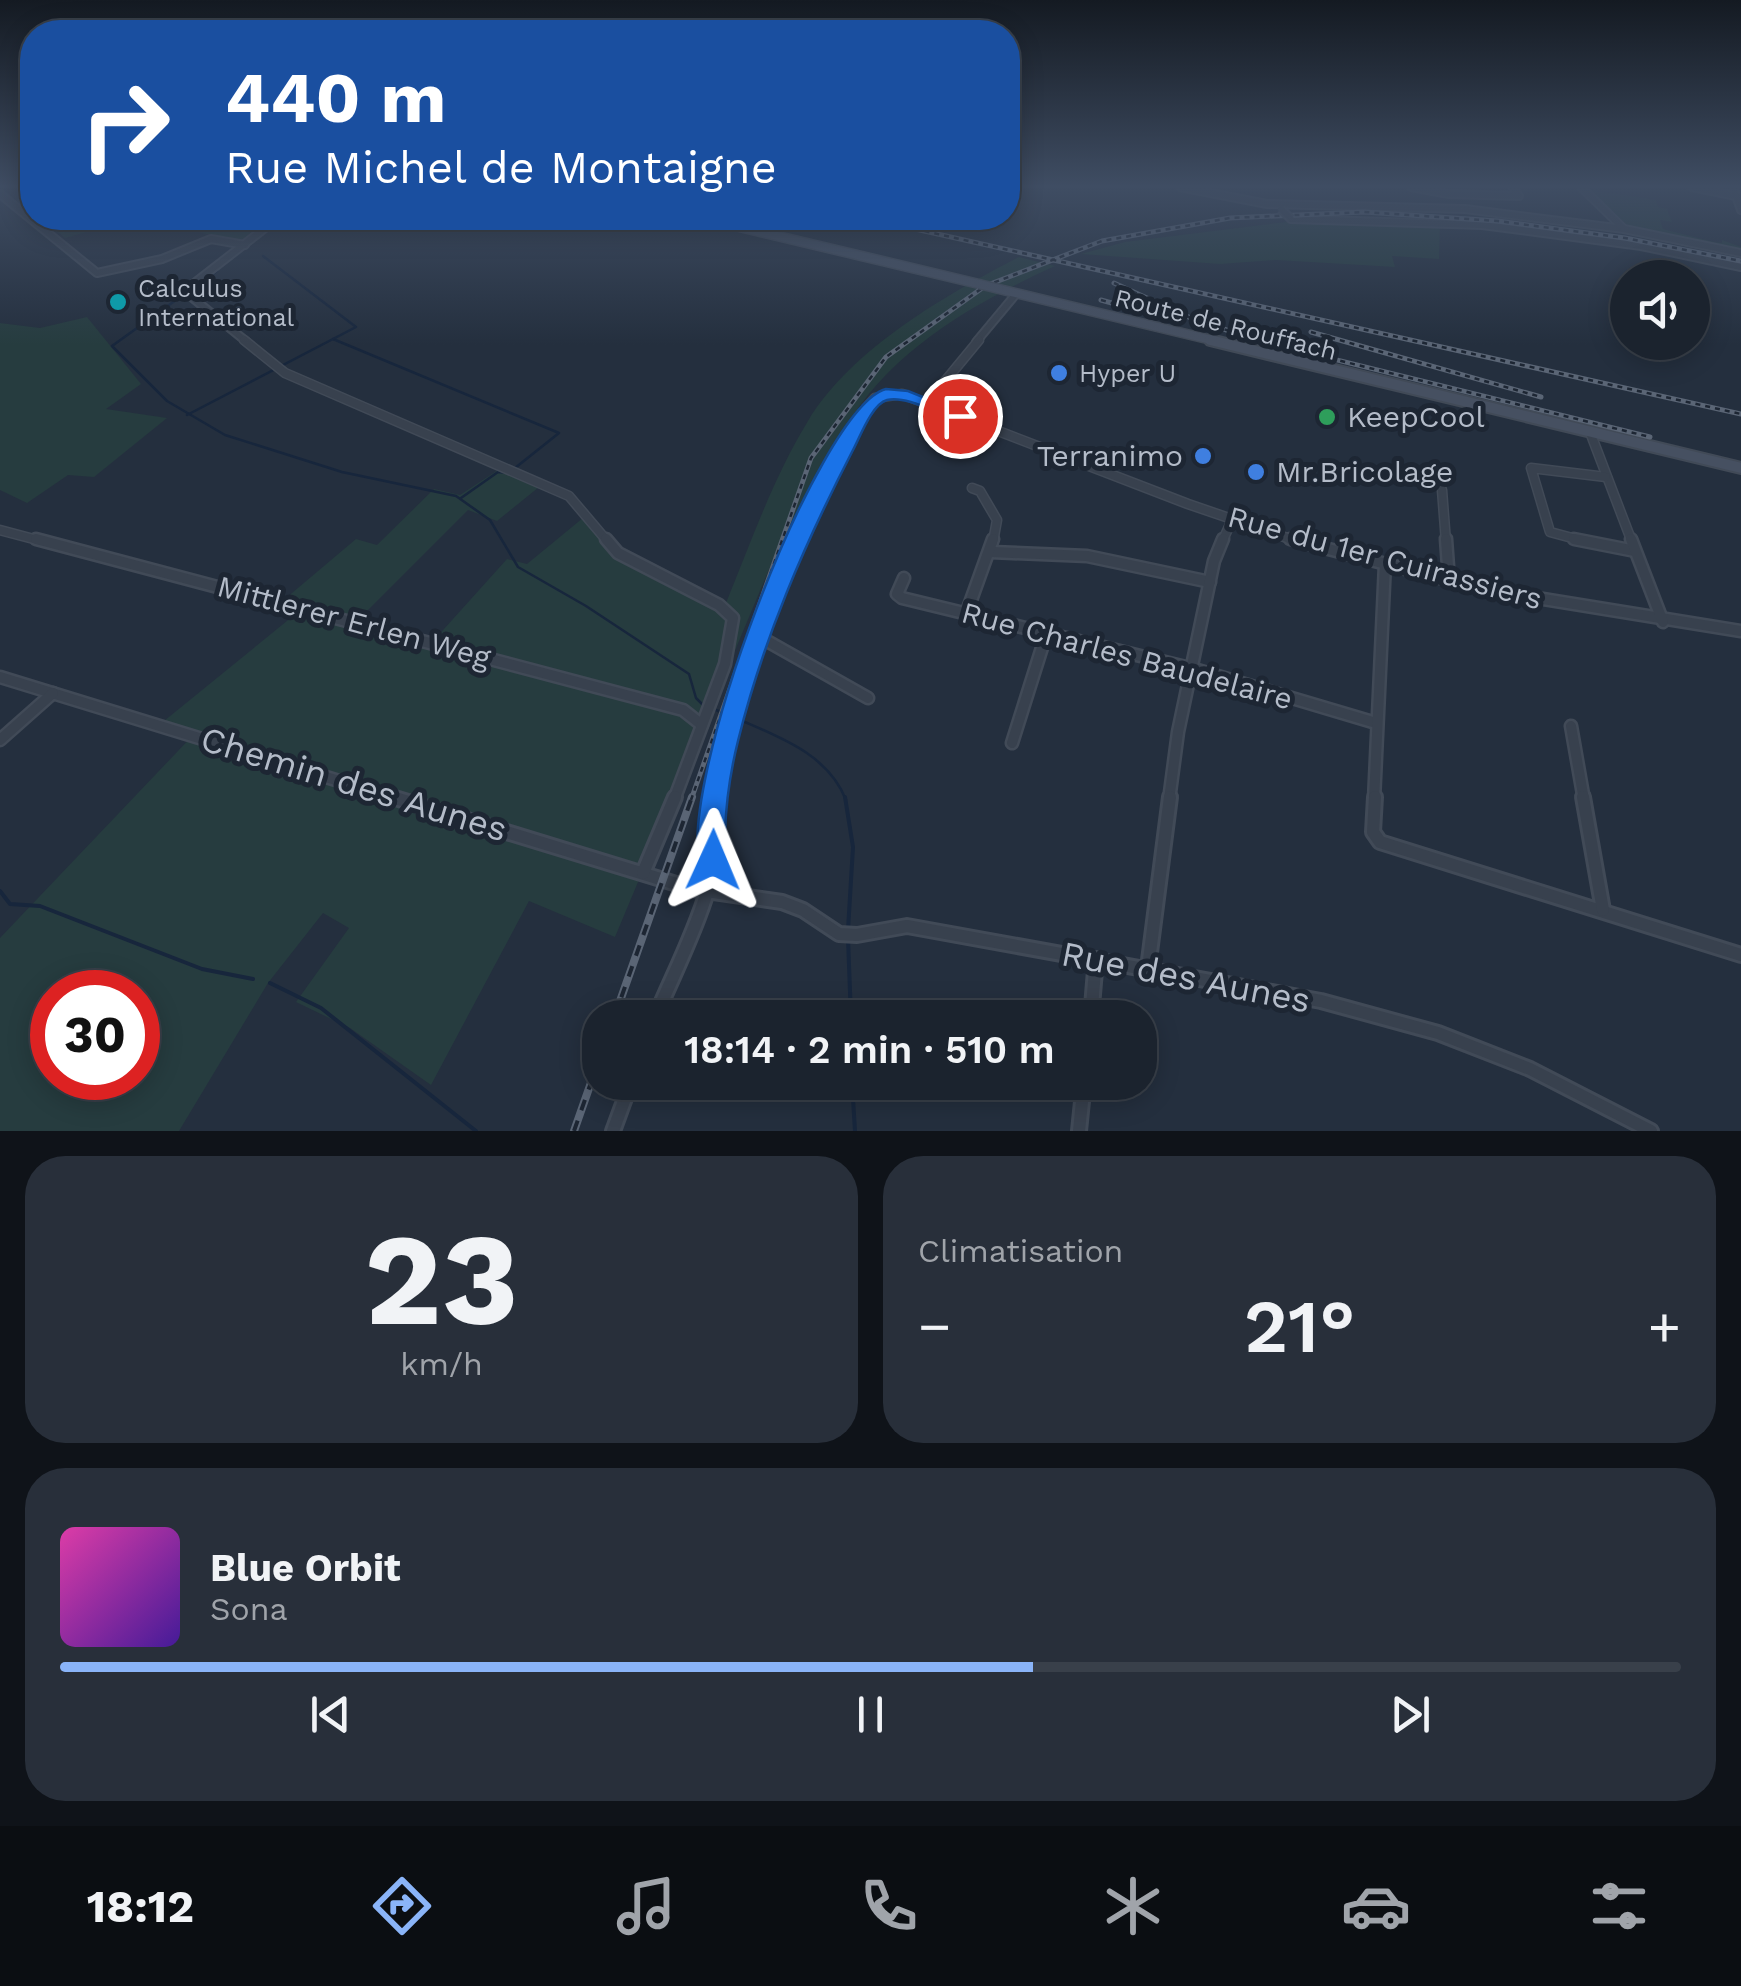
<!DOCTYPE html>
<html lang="fr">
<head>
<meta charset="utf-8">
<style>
	body { margin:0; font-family:"Work Sans",sans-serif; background:#282f3a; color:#f1f3f6; height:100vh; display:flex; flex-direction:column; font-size:38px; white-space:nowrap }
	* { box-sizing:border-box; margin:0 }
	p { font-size:32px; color:#a0a4aa }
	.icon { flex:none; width:55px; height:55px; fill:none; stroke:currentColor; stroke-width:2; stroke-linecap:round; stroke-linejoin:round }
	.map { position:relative; height:1131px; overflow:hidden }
	.drawer { display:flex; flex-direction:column; gap:25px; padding:25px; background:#0f1319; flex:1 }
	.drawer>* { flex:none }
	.top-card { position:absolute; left:20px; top:20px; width:1000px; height:210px; border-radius:40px; box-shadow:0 5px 25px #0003,0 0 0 2px #39404a; background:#1a4fa0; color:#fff; overflow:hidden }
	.tools { position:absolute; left:1610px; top:260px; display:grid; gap:20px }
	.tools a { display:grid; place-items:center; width:100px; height:100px; border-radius:50%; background:#1b232e; box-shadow:0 5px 25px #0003,0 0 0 2px #39404a; font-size:50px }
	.speed { position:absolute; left:30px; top:970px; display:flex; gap:20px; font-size:50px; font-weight:700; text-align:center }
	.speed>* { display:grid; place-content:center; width:130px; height:130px; border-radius:50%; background:#1b232e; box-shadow:0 5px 25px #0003,0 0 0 2px #39404a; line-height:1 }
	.speed .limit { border:15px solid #d22; background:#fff; color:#111 }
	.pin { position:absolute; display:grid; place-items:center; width:85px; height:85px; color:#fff; margin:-42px; border:5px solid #fff; border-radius:50%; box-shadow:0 2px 10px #0007 }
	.me { position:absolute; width:110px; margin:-55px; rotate:1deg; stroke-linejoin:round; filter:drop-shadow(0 0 8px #0008) }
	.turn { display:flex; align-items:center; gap:35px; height:210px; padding:0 40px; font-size:45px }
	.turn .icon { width:130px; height:130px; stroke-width:2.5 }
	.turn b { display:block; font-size:70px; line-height:85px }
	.big { font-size:75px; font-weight:600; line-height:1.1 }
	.drawer .widget { flex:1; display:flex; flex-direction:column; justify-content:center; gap:15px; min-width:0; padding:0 35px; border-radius:40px; background:#282f3a }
	.drawer .dial { align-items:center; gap:0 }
	.dial b { font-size:130px; line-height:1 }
	.song { display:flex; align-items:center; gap:30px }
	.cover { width:120px; height:120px; border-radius:15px; background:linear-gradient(135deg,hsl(320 70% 55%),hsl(260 70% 35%)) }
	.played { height:10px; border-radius:5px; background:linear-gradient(90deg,#8ab4f8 60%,#39404a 60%) }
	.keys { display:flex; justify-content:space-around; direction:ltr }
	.heat { display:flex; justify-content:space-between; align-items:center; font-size:55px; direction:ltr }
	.drawer .tiles { flex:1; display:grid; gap:25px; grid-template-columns:1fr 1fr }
	.widget:last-child { grid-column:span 2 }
	.trip { position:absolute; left:582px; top:1000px; width:575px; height:100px; border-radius:40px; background:#1b232e; box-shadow:0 5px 25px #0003,0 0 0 2px #39404a; font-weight:600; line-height:100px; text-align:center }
	.tabs { display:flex; height:160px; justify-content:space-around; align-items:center; background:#0b0e12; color:#a0a4aa }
	.tabs .icon { width:70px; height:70px }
	.tabs .on { color:#8ab4f8 }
	.tabs b { font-size:45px; color:#f1f3f6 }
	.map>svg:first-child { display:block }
</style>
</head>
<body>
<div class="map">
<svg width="1741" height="1131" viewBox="0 0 1741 1131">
	<rect width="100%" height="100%" fill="#242f3e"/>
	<g fill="#263c3f" fill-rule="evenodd">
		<polygon points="1590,190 1656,200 1658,207 1667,209 1672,222 1660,220 1663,229 1714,242 1722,243 1722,240 1741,247 1741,250 1640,229 1626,224"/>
		<polygon points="72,218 155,218 169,221 211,218 258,232 245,243 152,221 111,230 101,228 65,238 49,224"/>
		<polygon points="1286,222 1440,223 1439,259 1392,256 1395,267 1276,260 1220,264 1081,254 1125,242"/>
		<path d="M 1019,257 L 1055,266 C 974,303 890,350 844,430 C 828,459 815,491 801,521 L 788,524 L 615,937 L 529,901 L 431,1085 L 350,1028 L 296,1002 L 349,928 L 323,913 L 268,983 L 179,1131 L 0,1131 L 0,938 L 197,731 L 164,721 L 298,612 L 279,604 L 356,539 L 377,545 L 434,489 L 460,495 L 498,470 L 544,483 L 497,521 L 468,510 L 362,616 L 435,639 L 507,559 L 527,564 L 589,513 L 627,556 L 726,603 C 751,542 773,478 808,421 C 851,349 947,294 1019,257 ZM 52,992 L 138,992 L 138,1078 L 52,1078 Z"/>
		<polygon points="87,317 141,384 106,409 167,418 94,477 68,475 27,503 0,490 0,323 40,328"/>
	</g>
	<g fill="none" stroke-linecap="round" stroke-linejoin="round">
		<g stroke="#17263c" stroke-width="2.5">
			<polyline points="194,288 217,271"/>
			<polyline points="183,295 112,346 167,401 225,435 342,472 456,496 490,520 518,567 586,606 689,674 696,698 703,705"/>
			<polyline points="333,339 559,433 515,468"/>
			<polyline points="187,415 356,327 263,256"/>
			<polyline points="461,498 498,472 509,473"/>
			<polyline points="711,708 731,716"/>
			<path d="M 738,719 C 779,737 828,754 846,800"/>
		</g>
		<g stroke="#17263c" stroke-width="4">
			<polyline points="845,797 853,847 848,930"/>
			<polyline points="0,891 10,904 40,906 202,969 253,979"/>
			<polyline points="848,938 851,1018"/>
			<polyline points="270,983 321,1008 476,1131"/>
			<polyline points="852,1082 855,1131"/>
		</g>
		<g stroke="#414a57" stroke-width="10">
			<g id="minor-far3">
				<polyline points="1180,187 1267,204 1465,209 1624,229"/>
				<polyline points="1411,187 1449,194 1519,196 1512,187"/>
				<polyline points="1692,187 1741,197"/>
				<polyline points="1733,187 1741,210"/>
				<polyline points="0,194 97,273 162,259 211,239 245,245"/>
				<polyline points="1291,219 1482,225 1641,246 1741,267"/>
				<polyline points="247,342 184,291 278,218"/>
				<polyline points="976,342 1016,294"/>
			</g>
		</g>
		<g stroke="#414a57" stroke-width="11">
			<g id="minor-far2">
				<polyline points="244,340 285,373 569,496 608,542"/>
				<polyline points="927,403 979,340"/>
				<polyline points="1590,432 1632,542"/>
				<polyline points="972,488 980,491 997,520 993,542"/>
				<polyline points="1442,490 1446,542"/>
				<polyline points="0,530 45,542"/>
				<polyline points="795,542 866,408 875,398 902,394 1188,504 1299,542"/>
				<polyline points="1222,542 1232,520"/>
				<polyline points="1587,542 1550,532 1531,468 1606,477"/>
			</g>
		</g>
		<g stroke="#414a57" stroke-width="15">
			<g id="minor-far1">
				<polyline points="36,539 683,710 702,725"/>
				<polyline points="606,539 618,553 719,605 733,618 725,664 674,800"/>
				<polyline points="1290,539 1482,589 1741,631"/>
				<polyline points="1446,539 1449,580"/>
				<polyline points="1574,539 1635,551"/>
				<polyline points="1631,539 1663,622"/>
				<polyline points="991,552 1087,556 1210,582"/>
				<polyline points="904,578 897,594 902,598 1194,669 1376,723"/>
				<polyline points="966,614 993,539"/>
				<polyline points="760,637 868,698"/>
				<polyline points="0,677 401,800"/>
				<polyline points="1571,726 1584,800"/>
				<polyline points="0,740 53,693"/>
				<polyline points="1012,743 1046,635"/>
				<path d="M 715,800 C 728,708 763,625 796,539"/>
				<polyline points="1169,800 1178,732 1214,561 1223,539"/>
				<polyline points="1374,800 1385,564"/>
			</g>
		</g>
		<g stroke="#414a57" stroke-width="18">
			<g id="minor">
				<polyline points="392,797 693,889 782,902 803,910 839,934 857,935 907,926 1321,1001 1438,1033 1530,1069 1651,1131"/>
				<polyline points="1375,797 1373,832 1380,842 1741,955"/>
				<polyline points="1583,797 1603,910"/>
				<polyline points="643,873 675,797"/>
				<polyline points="1148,968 1170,797"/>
				<path d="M 655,1018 C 672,977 694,935 707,892 C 716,862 711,829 716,797"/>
				<polyline points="1091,1018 1096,959"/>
				<polyline points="613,1131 631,1082"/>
				<polyline points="1079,1131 1084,1082"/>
			</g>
		</g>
		<g stroke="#414a57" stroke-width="10">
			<polyline id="tertiary" points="1581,187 1624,229 1741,253"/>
		</g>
		<g stroke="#414a57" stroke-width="11">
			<g id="secondary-far1">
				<polyline points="702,218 979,284"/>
				<polyline points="999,289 1220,342"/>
			</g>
		</g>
		<g stroke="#414a57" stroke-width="14">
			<polyline id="secondary" points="1210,340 1741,468"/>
		</g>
		<use href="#minor-far3" stroke="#38414e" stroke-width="6"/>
		<use href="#minor-far2" stroke="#38414e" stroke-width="8"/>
		<use href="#minor-far1" stroke="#38414e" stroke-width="10"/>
		<use href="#minor" stroke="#38414e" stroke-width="12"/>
		<use href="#tertiary" stroke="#38414e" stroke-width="6"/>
		<use href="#secondary-far1" stroke="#465061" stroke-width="8"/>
		<use href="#secondary" stroke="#465061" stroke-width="10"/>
		<g stroke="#5a6575" stroke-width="5">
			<g id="rail-far1">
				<polyline points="866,218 1741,414"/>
				<polyline points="1114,283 1193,319 1260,341 1650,437"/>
				<polyline points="1101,300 1169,319"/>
				<polyline points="1311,332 1541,397"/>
				<polyline points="691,800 811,458 886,357 985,286 1102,241 1230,218 1364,212 1498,221 1625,238 1741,261"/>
			</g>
		</g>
		<g stroke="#5a6575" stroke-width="8">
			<g id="rail">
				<polyline points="614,1018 692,797"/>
				<polyline points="574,1131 600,1057"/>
			</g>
		</g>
		<use href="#rail-far1" stroke="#1d2633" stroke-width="2.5" stroke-dasharray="5" stroke-linecap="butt"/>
		<use href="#rail" stroke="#1d2633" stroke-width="4" stroke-dasharray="11" stroke-linecap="butt"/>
		<g stroke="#414a57" stroke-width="10" stroke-linecap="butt">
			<polyline id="minor-bridge" points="1281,209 1291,219"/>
		</g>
		<g stroke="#414a57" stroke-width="11" stroke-linecap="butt">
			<polyline id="secondary-bridge" points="979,284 999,289"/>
		</g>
		<use href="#minor-bridge" stroke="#38414e" stroke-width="6"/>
		<use href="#secondary-bridge" stroke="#465061" stroke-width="8"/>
	</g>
	<linearGradient id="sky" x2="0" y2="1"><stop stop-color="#141a22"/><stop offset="0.54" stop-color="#3f4d63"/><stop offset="1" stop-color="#3f4d63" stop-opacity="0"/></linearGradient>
	<rect width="1741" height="345" fill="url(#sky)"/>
	<path fill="#1a73e8" stroke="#114b97" stroke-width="2.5" d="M 886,389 L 908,391 L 970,416 L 960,421 C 940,416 908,395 887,400 C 872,404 860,437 853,450 C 805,543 763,639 738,741 C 731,769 726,804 725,832 C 725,846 729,856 723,870 L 713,874 L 702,870 C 670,799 817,407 886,389 Z"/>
	<circle fill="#0f9aa8" stroke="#1d2633" stroke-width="4" cx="118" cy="302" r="10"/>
	<g fill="#3f7fe0" stroke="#1d2633" stroke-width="4">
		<circle cx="1059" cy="373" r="10"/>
		<circle cx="1203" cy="456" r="10"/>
		<circle cx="1256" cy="472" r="10"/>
	</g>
	<circle fill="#2e9e5b" stroke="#1d2633" stroke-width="4" cx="1327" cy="417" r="10"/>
	<g text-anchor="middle" stroke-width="10" stroke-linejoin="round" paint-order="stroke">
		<g font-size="25" fill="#b4bcc9" stroke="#1d2633" text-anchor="start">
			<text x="138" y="297">Calculus<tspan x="138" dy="29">International</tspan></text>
			<text x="1079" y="382">Hyper U</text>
		</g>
		<g font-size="25" fill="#b4bcc9" stroke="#1d2633">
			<text transform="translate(1226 324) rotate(14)" y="9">Route de Rouffach</text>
		</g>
		<g font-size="30" fill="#b4bcc9" stroke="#1d2633" text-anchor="start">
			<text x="1347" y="427">KeepCool</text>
			<text x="1183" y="466" text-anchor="end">Terranimo</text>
			<text x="1276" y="482">Mr.Bricolage</text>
		</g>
		<g font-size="30" fill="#b4bcc9" stroke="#1d2633">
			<text transform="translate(1385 558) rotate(15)" y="10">Rue du 1er Cuirassiers</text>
			<text transform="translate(354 622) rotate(15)" y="10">Mittlerer Erlen Weg</text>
			<text transform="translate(1127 656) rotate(15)" y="10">Rue Charles Baudelaire</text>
		</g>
		<g font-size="35" fill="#b4bcc9" stroke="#1d2633">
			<text transform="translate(354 784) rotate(17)" y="12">Chemin des Aunes</text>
			<text transform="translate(1186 977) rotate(11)" y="12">Rue des Aunes</text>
		</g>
	</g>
</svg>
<div class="tools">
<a><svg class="icon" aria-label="sound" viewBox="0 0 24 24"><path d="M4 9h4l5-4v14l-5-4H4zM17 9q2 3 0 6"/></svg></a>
</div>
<div class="speed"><div class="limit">30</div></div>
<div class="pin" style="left:960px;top:416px;background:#d93025"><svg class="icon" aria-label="arrive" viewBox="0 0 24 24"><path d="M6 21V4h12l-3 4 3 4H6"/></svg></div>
<svg class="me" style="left:713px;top:860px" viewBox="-20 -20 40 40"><path d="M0-17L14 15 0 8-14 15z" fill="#1a73e8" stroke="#fff" stroke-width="4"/></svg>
<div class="trip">18:14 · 2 min · 510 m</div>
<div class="top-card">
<div class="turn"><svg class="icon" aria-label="right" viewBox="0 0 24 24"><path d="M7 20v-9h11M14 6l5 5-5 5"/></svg><div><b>440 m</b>Rue Michel de Montaigne</div></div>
</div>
</div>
<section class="drawer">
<div class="tiles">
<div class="widget dial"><b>23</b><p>km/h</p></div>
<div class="widget"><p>Climatisation</p>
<div class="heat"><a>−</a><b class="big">21°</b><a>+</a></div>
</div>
<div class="widget">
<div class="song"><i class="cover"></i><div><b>Blue Orbit</b><p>Sona</p></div></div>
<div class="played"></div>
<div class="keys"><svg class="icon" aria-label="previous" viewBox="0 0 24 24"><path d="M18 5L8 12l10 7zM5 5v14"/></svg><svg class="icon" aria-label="pause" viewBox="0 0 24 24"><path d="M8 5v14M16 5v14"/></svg><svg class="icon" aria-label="next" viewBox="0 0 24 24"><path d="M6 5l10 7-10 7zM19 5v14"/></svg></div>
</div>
</div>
</section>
<nav class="tabs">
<b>18:12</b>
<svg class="icon on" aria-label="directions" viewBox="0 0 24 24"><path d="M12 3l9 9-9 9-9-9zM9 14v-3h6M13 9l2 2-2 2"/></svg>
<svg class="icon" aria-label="music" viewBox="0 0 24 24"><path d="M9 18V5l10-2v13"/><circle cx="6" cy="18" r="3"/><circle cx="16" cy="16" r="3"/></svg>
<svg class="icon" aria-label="phone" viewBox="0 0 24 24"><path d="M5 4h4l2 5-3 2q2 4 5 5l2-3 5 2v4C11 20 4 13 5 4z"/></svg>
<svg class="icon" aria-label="climate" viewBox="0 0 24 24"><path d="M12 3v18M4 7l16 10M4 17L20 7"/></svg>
<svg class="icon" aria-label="car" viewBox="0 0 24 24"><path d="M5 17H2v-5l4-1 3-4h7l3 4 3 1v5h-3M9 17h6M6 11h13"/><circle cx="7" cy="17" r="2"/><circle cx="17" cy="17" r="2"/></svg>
<svg class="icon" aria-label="filters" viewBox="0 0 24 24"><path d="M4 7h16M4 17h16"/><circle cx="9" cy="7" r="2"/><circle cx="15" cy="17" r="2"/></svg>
</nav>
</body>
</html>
